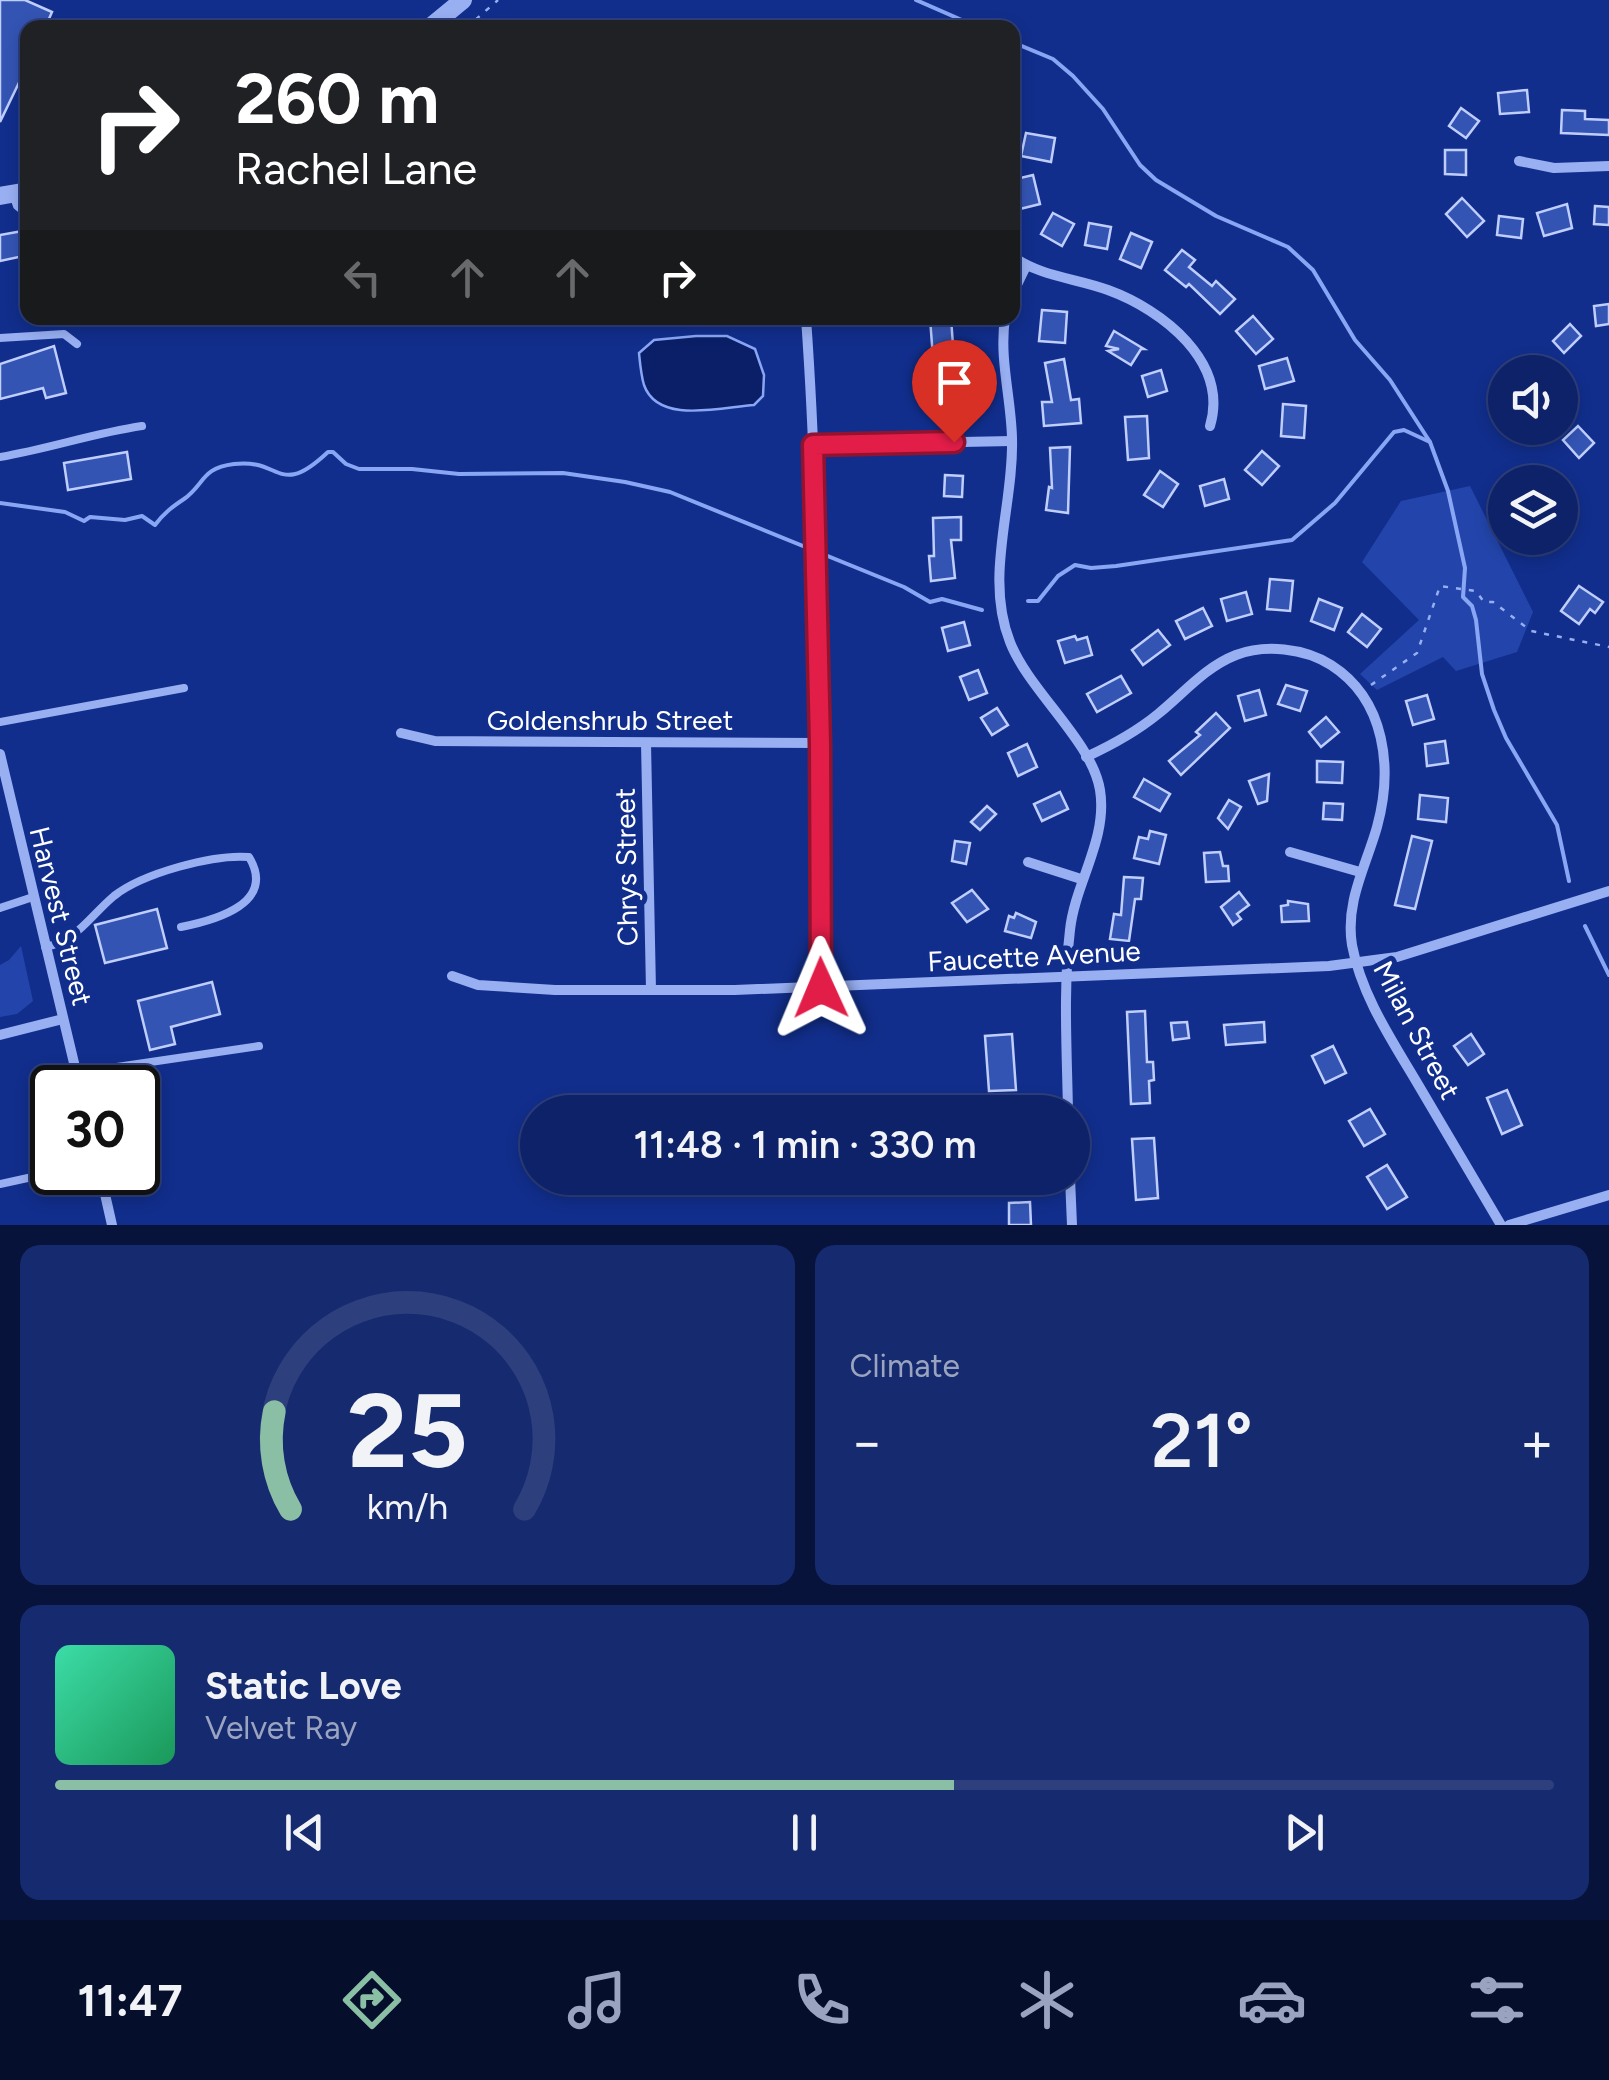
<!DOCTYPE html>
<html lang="en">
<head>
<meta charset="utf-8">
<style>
	body { margin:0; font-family:Figtree,sans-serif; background:#162a6f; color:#f1f3f6; height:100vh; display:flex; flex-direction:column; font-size:38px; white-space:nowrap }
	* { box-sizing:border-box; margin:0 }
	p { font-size:32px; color:#9aa4c0 }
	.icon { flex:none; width:55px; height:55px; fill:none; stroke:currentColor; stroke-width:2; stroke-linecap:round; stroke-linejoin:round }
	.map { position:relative; height:1225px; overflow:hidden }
	.panel { display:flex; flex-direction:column; gap:20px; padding:20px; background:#07133a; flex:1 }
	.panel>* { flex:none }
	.hud { position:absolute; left:20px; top:20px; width:1000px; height:305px; border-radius:20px; box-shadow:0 5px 15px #0003,0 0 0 2px #2d3f7d; background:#202124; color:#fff; overflow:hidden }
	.fabs { position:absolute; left:1488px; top:355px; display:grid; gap:20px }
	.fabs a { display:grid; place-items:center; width:90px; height:90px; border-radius:50%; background:#0d2269; box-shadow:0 5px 15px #0003,0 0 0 2px #2d3f7d; font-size:50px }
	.speed { position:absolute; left:30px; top:1065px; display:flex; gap:20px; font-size:50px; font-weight:700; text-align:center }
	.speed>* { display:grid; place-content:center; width:130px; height:130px; border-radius:50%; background:#0d2269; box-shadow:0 5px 15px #0003,0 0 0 2px #2d3f7d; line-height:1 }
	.speed .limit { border:5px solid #111; border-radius:15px; background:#fff; color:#111 }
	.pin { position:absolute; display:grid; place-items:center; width:85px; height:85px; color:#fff; margin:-102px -42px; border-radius:50% 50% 50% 0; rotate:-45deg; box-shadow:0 0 10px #0007 }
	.pin .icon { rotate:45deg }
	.me { position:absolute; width:110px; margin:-55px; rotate:359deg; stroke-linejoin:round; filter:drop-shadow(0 0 8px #0008) }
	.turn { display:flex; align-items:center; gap:35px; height:210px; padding:0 50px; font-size:45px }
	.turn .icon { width:130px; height:130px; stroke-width:2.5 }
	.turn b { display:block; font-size:70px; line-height:85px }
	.lanes { display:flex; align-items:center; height:95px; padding:0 50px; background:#0003; justify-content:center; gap:50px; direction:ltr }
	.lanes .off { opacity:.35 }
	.big { font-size:75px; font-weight:600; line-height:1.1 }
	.panel .tile { flex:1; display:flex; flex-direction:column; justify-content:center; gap:15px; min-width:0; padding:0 35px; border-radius:20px; background:#162a6f }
	.panel .dial { align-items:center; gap:0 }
	.dial svg { height:260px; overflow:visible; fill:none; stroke:#2d3f7d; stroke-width:7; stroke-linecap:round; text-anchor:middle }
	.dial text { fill:#f1f3f6; stroke:none }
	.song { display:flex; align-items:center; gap:30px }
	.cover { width:120px; height:120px; border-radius:15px; background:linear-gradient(135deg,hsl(160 70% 55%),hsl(150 70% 35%)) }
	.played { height:10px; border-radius:5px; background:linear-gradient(90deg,#8abfa5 60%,#2d3f7d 60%) }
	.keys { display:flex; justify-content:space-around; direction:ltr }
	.heat { display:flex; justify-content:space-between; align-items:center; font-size:55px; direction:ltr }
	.panel .tiles { flex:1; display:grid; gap:20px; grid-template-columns:1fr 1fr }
	.tile:last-child { grid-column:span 2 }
	.trip { position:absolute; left:520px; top:1095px; width:570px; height:100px; border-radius:50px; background:#0d2269; box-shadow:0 5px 15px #0003,0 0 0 2px #2d3f7d; font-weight:600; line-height:100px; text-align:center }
	.tabs { display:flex; height:160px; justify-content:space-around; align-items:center; background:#050e2a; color:#9aa4c0 }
	.tabs .icon { width:70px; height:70px }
	.tabs .on { color:#8abfa5 }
	.tabs b { font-size:45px; color:#f1f3f6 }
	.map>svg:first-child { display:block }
</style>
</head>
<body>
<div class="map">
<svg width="1609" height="1225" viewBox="0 0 1609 1225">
	<rect width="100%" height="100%" fill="#112e8c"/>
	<g fill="#2345ab">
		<polygon points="1470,486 1533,612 1517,652 1456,671 1443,657 1377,690 1360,674 1419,620 1362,562 1401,501"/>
		<polygon points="21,946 33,1001 17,1014 0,1017 0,965 9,960"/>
	</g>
	<path fill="#0a1f67" stroke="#89a6f5" stroke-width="2.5" d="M 696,336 L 727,336 L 755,349 L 764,375 L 763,396 L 754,405 C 722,407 658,425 644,385 C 641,375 640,363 639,353 L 654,340 Z"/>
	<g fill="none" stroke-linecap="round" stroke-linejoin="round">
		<g stroke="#89a6f5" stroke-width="4">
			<polyline points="916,0 980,28"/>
			<polyline points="1012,42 1053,59 1073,76 1103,109 1140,165 1156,180 1216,216 1288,247 1313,270 1355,340 1390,380 1430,442 1448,491 1465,568 1463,597 1472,606 1476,620 1482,674 1494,710 1506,738 1557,825 1569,881"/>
			<path d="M 0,503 L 65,512 L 84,521 L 90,517 L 125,520 L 142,516 L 155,525 C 164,513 172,507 184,499 C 205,484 201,468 234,464 C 282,458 278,499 328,452 L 333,452 L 346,464 L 359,469 L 412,469 L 459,474 L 563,473 L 625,482 L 670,492 L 904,587 L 930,602 L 942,599 L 982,610"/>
			<polyline points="1028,601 1038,601 1058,576 1075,565 1091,568 1116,566 1292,540 1335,503 1394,432 1404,430 1430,442"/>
			<polyline points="1585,926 1609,975"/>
		</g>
	</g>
	<g fill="#3454b3" stroke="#bfcefd" stroke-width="2.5">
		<polygon points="0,0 25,0 52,12 45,28 28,28 28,64 0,122"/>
		<polygon points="1527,90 1529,112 1500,114 1498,93"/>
		<polygon points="1461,108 1479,121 1466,138 1449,126"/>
		<polygon points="1562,110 1585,111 1585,119 1609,120 1609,135 1561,133"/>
		<polygon points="1026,133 1055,138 1051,162 1021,156"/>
		<polygon points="1445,150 1466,150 1466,175 1445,174"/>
		<polygon points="1033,175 1040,204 1020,209 1012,180"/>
		<polygon points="1462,198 1484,221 1467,237 1446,214"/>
		<polygon points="1567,204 1572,228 1544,236 1537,213"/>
		<polygon points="1595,206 1609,207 1609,225 1594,224"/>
		<polygon points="1053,213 1074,224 1062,246 1041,234"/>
		<polygon points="1499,216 1523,219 1521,238 1497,235"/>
		<polygon points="1089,223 1111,227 1107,249 1085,245"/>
		<polygon points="28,230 28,255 0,261 0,235"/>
		<polygon points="1131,233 1152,242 1141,268 1120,259"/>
		<polygon points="1182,250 1195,260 1189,267 1212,286 1216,281 1235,299 1220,314 1189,284 1186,287 1165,270"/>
		<polygon points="1609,304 1609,324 1596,326 1594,306"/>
		<polygon points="1042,310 1067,312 1065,343 1039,341"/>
		<polygon points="1253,316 1273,339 1256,354 1236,331"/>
		<polygon points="930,318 951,318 956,386 960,386 957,407 942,407 940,371 934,371"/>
		<polygon points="1570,324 1581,336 1564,353 1553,341"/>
		<polygon points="1114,331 1144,349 1141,349 1131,365 1108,351 1119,349 1106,346"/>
		<polygon points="54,346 66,393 46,398 43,388 0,399 0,364"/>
		<polygon points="1287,358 1294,381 1265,389 1259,366"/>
		<polygon points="1064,359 1071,400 1079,399 1081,423 1044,426 1042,402 1052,402 1045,363"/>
		<polygon points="1161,370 1167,391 1148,397 1142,376"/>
		<polygon points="1283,404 1306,406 1304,438 1281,436"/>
		<polygon points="1147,416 1149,458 1128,460 1125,417"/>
		<polygon points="1578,426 1594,443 1579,458 1563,440"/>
		<polygon points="1070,447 1068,513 1046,510 1049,487 1052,488 1050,448"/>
		<polygon points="1262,451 1279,466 1262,485 1245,470"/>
		<polygon points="127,452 131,479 68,490 64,463"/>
		<polygon points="1160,471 1178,484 1163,507 1144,495"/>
		<polygon points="945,475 963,476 962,497 944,496"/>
		<polygon points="1224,479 1229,499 1205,506 1200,486"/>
		<polygon points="961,517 961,540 951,540 955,578 931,581 929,556 934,556 933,518"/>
		<polygon points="1270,579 1293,581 1290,611 1267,609"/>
		<polygon points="1579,586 1603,602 1595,613 1590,609 1579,624 1561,611"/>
		<polygon points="1246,592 1252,614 1227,621 1221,599"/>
		<polygon points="1319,599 1342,608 1334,630 1311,621"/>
		<polygon points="1203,608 1212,626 1185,639 1176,621"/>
		<polygon points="1362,614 1381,629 1367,647 1348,632"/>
		<polygon points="964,622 970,645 948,651 942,628"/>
		<polygon points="1158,630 1170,645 1143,665 1132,650"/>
		<polygon points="1075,636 1077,640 1087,637 1092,655 1065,663 1058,641"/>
		<polygon points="978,670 987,693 969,700 960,677"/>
		<polygon points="1121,676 1131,693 1097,712 1087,694"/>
		<polygon points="1286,685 1307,691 1300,711 1278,704"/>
		<polygon points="1259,690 1266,715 1245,721 1238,696"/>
		<polygon points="1427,695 1434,719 1413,725 1406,701"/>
		<polygon points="997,708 1008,725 992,735 981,718"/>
		<polygon points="1216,713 1230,728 1181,775 1169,761 1200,735 1196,732"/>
		<polygon points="1326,717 1339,732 1321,747 1309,732"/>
		<polygon points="1445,741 1448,763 1427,766 1425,744"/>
		<polygon points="1027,744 1037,767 1018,776 1008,753"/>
		<polygon points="1317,761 1343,762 1342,783 1317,782"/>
		<polygon points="1269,774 1267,801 1258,804 1249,781"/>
		<polygon points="1144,779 1170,794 1160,811 1134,797"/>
		<polygon points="1060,792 1068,809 1042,821 1034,804"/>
		<polygon points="1420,795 1448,798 1446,822 1418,819"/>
		<polygon points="1229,800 1241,807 1228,829 1218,818"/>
		<polygon points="1324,803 1343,804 1342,820 1323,819"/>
		<polygon points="987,806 996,814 980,830 971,822"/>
		<polygon points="1150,831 1166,835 1159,864 1134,858 1139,837 1148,839"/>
		<polygon points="1412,836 1432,841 1415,909 1395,905"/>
		<polygon points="955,841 970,843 966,864 952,861"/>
		<polygon points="1220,852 1223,866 1228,866 1229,881 1206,882 1204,853"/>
		<polygon points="1124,877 1143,878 1141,899 1135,899 1129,941 1110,939 1114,914 1121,915"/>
		<polygon points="972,890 988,909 967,922 952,903"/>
		<polygon points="1239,892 1249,905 1237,914 1241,919 1233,925 1221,907"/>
		<polygon points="1288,901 1308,904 1309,921 1282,922 1281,906 1288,905"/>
		<polygon points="157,909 167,948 105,963 95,925"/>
		<polygon points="1016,913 1036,922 1031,938 1005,931 1009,916 1014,918"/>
		<polygon points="212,982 220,1014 171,1027 175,1044 150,1050 138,1001"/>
		<polygon points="1145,1011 1147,1062 1153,1062 1154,1080 1149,1081 1150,1103 1131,1104 1127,1012"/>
		<polygon points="1187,1022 1189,1038 1173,1040 1171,1023"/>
		<polygon points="1264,1022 1265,1042 1226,1045 1224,1025"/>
		<polygon points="1012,1034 1016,1090 989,1091 985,1036"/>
		<polygon points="1471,1034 1484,1054 1468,1065 1454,1046"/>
		<polygon points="1333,1046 1346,1073 1325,1083 1312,1056"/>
		<polygon points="1507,1090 1522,1125 1502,1134 1487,1098"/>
		<polygon points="1370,1109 1385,1134 1364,1146 1349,1121"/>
		<polygon points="1154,1138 1158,1198 1136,1200 1132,1139"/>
		<polygon points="1387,1165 1407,1197 1387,1209 1367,1177"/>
		<polygon points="1030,1202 1031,1225 1009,1225 1009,1203"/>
	</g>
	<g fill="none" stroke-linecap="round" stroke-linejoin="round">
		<g stroke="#98aff2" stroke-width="2.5" stroke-dasharray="5 8" stroke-linecap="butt">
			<polyline points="466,28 498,0"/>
			<polyline points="1371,685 1417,653 1440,586 1476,591 1484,602 1493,602 1531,631 1609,647"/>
		</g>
		<g stroke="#98aff2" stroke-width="8">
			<polyline points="13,194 17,206 28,215"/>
			<polyline points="0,338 64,334 77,344"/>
			<path d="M 0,457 C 48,449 94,433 142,426"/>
			<polyline points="0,722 184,688"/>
			<polyline points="0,908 33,897"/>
			<path d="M 45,947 C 77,941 90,916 114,896 C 143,873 214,854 249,857 C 277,903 216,920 181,927"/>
			<polyline points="76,1073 259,1046"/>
			<polyline points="0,1184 55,1172"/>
		</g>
		<g stroke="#98aff2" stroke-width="10">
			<polyline points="1519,161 1554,168 1609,166"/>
			<path d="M 1012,256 C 1041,277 1076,278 1108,290 C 1163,310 1229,362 1210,426"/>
			<polyline points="1012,295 1026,266"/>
			<path d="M 806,318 C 822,541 818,765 821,988"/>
			<path d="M 1005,318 C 999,359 1011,397 1012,438 C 1014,506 984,576 1010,642 C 1029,691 1092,741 1100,790 C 1108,839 1075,883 1070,930 C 1063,990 1067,1052 1068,1112"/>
			<polyline points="813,445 1012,441"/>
			<polyline points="401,733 435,741 820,743"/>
			<polyline points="646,743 651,990"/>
			<polyline points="0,754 80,1088"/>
			<path d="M 1086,757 C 1112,745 1136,732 1158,714 C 1183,694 1205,667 1236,655 C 1265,644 1304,648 1331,665 C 1386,700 1393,769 1377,827 C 1366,866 1345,902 1352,945 C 1361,994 1391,1039 1416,1081 C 1444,1129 1473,1177 1501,1225"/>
			<polyline points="1290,852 1360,872"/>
			<polyline points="1028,862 1081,879"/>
			<polyline points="452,976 478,985 555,990 735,990 1329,966 1397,957 1609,891"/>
			<polyline points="0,1035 63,1019"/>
			<polyline points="100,1172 112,1225"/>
			<polyline points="1070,1178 1072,1225"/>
			<polyline points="1509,1225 1609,1195"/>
		</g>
		<g stroke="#98aff2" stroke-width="18">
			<polyline points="429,28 463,0"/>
			<polyline points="0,196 28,191"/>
		</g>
	</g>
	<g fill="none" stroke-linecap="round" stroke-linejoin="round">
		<g stroke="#92132f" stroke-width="25">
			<polyline id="route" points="821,988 820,743 813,445 954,442"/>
		</g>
		<use href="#route" stroke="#e11d48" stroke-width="18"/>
	</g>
	<g text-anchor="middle" stroke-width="10" stroke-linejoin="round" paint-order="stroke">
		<g font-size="28" fill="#fff" stroke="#112e8c">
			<text x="610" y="730">Goldenshrub Street</text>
			<text transform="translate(626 867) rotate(-91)" y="10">Chrys Street</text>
			<text transform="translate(61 916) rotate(76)" y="10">Harvest Street</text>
			<text transform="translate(1034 956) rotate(-3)" y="10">Faucette Avenue</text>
			<text transform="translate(1417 1030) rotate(62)" y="10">Milan Street</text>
		</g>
	</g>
</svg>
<div class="fabs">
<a><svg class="icon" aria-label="sound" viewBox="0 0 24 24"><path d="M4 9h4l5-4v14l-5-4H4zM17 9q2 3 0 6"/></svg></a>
<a><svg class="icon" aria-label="layers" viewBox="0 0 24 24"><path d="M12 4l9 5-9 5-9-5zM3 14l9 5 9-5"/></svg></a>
</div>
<div class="speed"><div class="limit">30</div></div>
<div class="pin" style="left:954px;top:442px;background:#d93025"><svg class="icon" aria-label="arrive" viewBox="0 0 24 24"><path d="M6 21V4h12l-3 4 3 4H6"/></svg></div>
<svg class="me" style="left:821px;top:988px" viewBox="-20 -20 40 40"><path d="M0-17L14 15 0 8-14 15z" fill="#e11d48" stroke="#fff" stroke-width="4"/></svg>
<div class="trip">11:48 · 1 min · 330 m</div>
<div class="hud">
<div class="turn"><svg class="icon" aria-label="right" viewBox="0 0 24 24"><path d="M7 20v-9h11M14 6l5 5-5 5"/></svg><div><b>260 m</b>Rachel Lane</div></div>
<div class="lanes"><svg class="icon off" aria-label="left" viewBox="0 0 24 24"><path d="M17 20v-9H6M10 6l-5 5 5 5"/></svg><svg class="icon off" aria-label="ahead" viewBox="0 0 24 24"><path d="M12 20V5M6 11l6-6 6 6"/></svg><svg class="icon off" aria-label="ahead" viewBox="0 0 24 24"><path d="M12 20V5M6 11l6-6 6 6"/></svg><svg class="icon" aria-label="right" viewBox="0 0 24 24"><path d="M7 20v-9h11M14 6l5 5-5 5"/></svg></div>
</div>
</div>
<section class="panel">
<div class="tiles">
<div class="tile dial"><svg viewBox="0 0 100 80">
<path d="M14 69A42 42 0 1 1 86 69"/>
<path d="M14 69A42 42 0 0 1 9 39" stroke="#8abfa5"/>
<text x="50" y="56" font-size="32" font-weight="700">25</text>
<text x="50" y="72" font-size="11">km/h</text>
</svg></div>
<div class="tile"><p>Climate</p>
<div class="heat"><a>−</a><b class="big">21°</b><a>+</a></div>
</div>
<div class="tile">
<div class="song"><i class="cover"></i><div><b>Static Love</b><p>Velvet Ray</p></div></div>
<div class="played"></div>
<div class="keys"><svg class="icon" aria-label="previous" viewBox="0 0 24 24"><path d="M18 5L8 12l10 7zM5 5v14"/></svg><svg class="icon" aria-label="pause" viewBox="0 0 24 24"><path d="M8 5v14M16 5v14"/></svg><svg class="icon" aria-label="next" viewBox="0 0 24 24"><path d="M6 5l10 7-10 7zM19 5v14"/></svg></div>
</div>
</div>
</section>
<nav class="tabs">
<b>11:47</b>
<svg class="icon on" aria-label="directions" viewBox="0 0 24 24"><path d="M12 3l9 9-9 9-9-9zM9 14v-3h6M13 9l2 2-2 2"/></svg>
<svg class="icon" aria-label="music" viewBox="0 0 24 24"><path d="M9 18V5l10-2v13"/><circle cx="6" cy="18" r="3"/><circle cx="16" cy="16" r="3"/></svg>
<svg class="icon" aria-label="phone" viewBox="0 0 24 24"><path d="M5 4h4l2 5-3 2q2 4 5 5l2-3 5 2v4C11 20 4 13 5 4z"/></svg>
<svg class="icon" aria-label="climate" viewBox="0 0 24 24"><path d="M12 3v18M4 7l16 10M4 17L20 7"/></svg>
<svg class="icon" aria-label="car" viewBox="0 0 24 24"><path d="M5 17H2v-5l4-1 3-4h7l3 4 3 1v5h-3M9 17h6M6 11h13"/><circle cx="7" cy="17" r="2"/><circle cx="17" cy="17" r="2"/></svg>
<svg class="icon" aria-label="filters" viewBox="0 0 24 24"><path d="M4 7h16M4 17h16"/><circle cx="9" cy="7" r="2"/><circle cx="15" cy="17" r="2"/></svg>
</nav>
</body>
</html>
